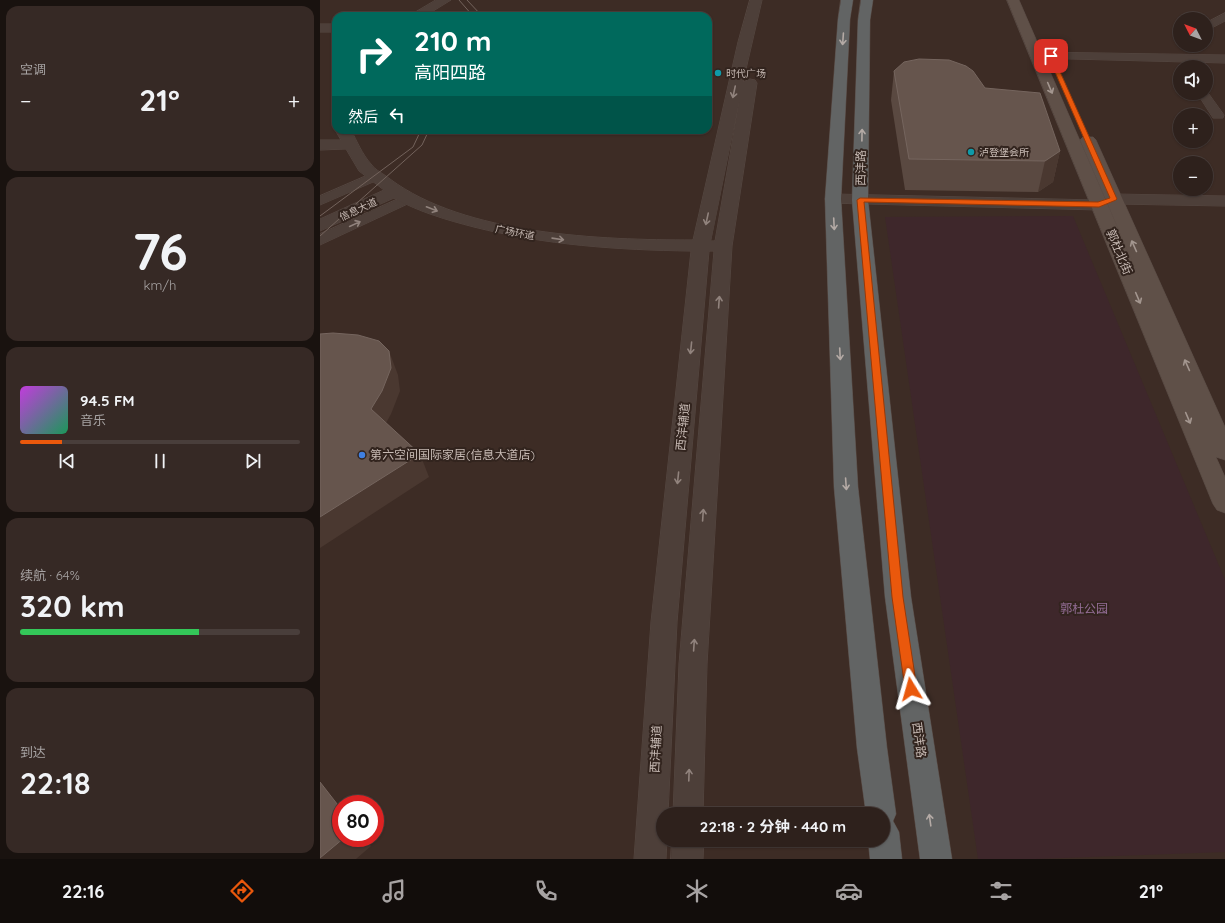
<!DOCTYPE html>
<html lang="zh">
<head>
<meta charset="utf-8">
<style>
	body { margin:0; font-family:Quicksand,"Noto Sans SC",sans-serif; background:#362925; color:#f1f3f6; height:100vh; display:flex; flex-direction:column; font-size:15px; white-space:nowrap }
	* { box-sizing:border-box; margin:0 }
	p { font-size:13px; color:#a7a3a3 }
	.icon { flex:none; width:22px; height:22px; fill:none; stroke:currentColor; stroke-width:2; stroke-linecap:round; stroke-linejoin:round }
	.map { position:relative; flex:1; overflow:hidden }
	.sheet { display:flex; flex-direction:column; gap:6px; padding:6px; background:#19120f; width:320px }
	.sheet>* { flex:none }
	.banner { position:absolute; left:12px; top:12px; width:380px; height:122px; border-radius:12px; box-shadow:0 1px 3px #0004,0 0 0 1px #493e3b; background:#00695c; color:#fff; overflow:hidden }
	.needle { width:26px; rotate:312deg }
	.tools { position:absolute; left:853px; top:12px; display:grid; gap:8px }
	.tools a { display:grid; place-items:center; width:40px; height:40px; border-radius:50%; background:#2e211c; box-shadow:0 1px 3px #0004,0 0 0 1px #493e3b; font-size:20px }
	.speed { position:absolute; left:12px; top:795px; display:flex; gap:8px; font-size:20px; font-weight:700; text-align:center }
	.speed>* { display:grid; place-content:center; width:52px; height:52px; border-radius:50%; background:#2e211c; box-shadow:0 1px 3px #0004,0 0 0 1px #493e3b; line-height:1 }
	.speed .limit { border:6px solid #d22; background:#fff; color:#111 }
	.pin { position:absolute; display:grid; place-items:center; width:34px; height:34px; color:#fff; margin:-17px; border-radius:8px; box-shadow:0 2px 6px #0006 }
	.me { position:absolute; width:44px; margin:-22px; rotate:352deg; stroke-linejoin:round; filter:drop-shadow(0 0 3px #0008) }
	.turn { display:flex; align-items:center; gap:14px; height:84px; padding:0 16px; font-size:18px }
	.turn .icon { width:52px; height:52px; stroke-width:2.5 }
	.turn b { display:block; font-size:28px; line-height:34px }
	.then { display:flex; align-items:center; height:38px; padding:0 16px; background:#0003; gap:8px; font-size:15px }
	.big { font-size:30px; font-weight:700; line-height:1.1 }
	.sheet .tile { flex:1; display:flex; flex-direction:column; justify-content:center; gap:6px; min-width:0; padding:0 14px; border-radius:12px; background:#362925 }
	.sheet .dial { align-items:center; gap:0 }
	.dial b { font-size:52px; line-height:1 }
	.song { display:flex; align-items:center; gap:12px }
	.cover { width:48px; height:48px; border-radius:6px; background:linear-gradient(135deg,hsl(290 70% 55%),hsl(150 70% 35%)) }
	.played { height:4px; border-radius:2px; background:linear-gradient(90deg,#ea580c 15%,#493e3b 15%) }
	.keys { display:flex; justify-content:space-around; direction:ltr }
	.heat { display:flex; justify-content:space-between; align-items:center; font-size:22px; direction:ltr }
	.charge { height:6px; border-radius:3px; background:linear-gradient(90deg,#34c759 64%,#493e3b 0) }
	.trip { position:absolute; left:336px; top:807px; width:234px; height:40px; border-radius:20px; background:#2e211c; box-shadow:0 1px 3px #0004,0 0 0 1px #493e3b; font-weight:700; line-height:40px; text-align:center }
	.tab-bar { display:flex; height:64px; justify-content:space-around; align-items:center; background:#120d0b; color:#a7a3a3 }
	.tab-bar .icon { width:28px; height:28px }
	.tab-bar .current { color:#ea580c }
	.tab-bar b { font-size:18px; color:#f1f3f6 }
	main { display:flex; flex:1; min-height:0 }
	.map>svg:first-child { display:block }
</style>
</head>
<body>
<main>
<section class="sheet">
<div class="tile"><p>空调</p>
<div class="heat"><a>−</a><b class="big">21°</b><a>+</a></div>
</div>
<div class="tile dial"><b>76</b><p>km/h</p></div>
<div class="tile">
<div class="song"><i class="cover"></i><div><b>94.5 FM</b><p>音乐</p></div></div>
<div class="played"></div>
<div class="keys"><svg class="icon" aria-label="previous" viewBox="0 0 24 24"><path d="M18 5L8 12l10 7zM5 5v14"/></svg><svg class="icon" aria-label="pause" viewBox="0 0 24 24"><path d="M8 5v14M16 5v14"/></svg><svg class="icon" aria-label="next" viewBox="0 0 24 24"><path d="M6 5l10 7-10 7zM19 5v14"/></svg></div>
</div>
<div class="tile"><p>续航 · 64%</p><b class="big">320 km</b><div class="charge"></div></div>
<div class="tile"><p>到达</p><b class="big">22:18</b></div>
</section>
<div class="map">
<svg width="905" height="859" viewBox="0 0 905 859">
	<rect width="100%" height="100%" fill="#3d2c25"/>
	<polygon fill="#3e272b" points="753,216 905,580 905,852 716,859 658,859 565,217"/>
	<g fill="none" stroke-linecap="round" stroke-linejoin="round">
		<g stroke="#564842" stroke-width="1">
			<g id="minor">
				<polygon points="905,13 905,21 886,31 886,23"/>
				<polygon points="717,52 905,55 905,63 713,58 711,56 713,54"/>
				<polygon points="886,90 904,115 903,118 893,118 877,93 886,93"/>
				<polygon points="55,172 60,173 62,176 60,179 0,205 0,196"/>
				<polygon points="89,194 94,195 96,198 94,201 0,245 0,234"/>
			</g>
		</g>
		<g stroke="#564842" stroke-width="1">
			<g id="tertiary">
				<polygon points="116,0 131,0 105,16 89,16"/>
				<path d="M 430,0 L 442,0 L 423,82 L 430,79 L 435,80 L 437,83 L 412,246 L 387,664 L 383,814 L 353,814 L 359,664 L 394,251 L 389,251 L 357,622 L 348,814 L 343,814 L 343,840 L 347,840 L 346,859 L 314,859 L 331,622 L 371,251 C 298,250 225,245 154,227 C 127,220 99,212 74,198 L 0,231 L 0,219 L 64,190 L 39,171 L 26,149 L 0,150 L 0,140 L 21,140 L 15,130 L 16,129 L 31,130 C 37,141 42,154 51,164 C 55,170 64,174 70,179 C 145,235 281,240 373,240 L 418,42 ZM 420,97 L 395,241 L 391,241 Z"/>
				<rect x="0" y="24" width="16" height="8"/>
				<polygon points="513,194 777,200 794,194 905,196 905,206 796,204 779,210 507,203 505,199 507,195"/>
				<polygon points="352,840 384,840 383,859 351,859"/>
			</g>
		</g>
		<g stroke="#564842" stroke-width="1">
			<polygon id="secondary" points="687,0 699,0 826,293 760,140 763,137 773,137 776,140 905,427 905,460 896,457 905,477 905,513 897,510 893,504"/>
		</g>
		<g stroke="#584a44" stroke-width="1">
			<g id="trunk">
				<polygon points="521,0 533,0 530,19 521,199 538,487 567,748 576,814 573,821 579,832 582,859 550,859 548,840 563,840 563,814 546,814 537,748 514,487 505,199 518,19"/>
				<polygon points="541,0 553,0 550,20 548,200 591,597 632,859 600,859 565,597 532,200 538,20"/>
			</g>
		</g>
		<use href="#minor" fill="#4d3f39" fill-rule="evenodd"/>
		<use href="#tertiary" fill="#4d3f39" fill-rule="evenodd"/>
		<use href="#secondary" fill="#5f5048" fill-rule="evenodd"/>
		<use href="#trunk" fill="#626464" fill-rule="evenodd"/>
		<g stroke="#73635c" stroke-width="1">
			<polyline points="139,0 153,16"/>
			<polyline points="147,0 162,16"/>
			<polyline points="0,216 93,147 101,130"/>
			<polyline points="0,236 102,145 109,130"/>
		</g>
	</g>
	<polygon fill="#5a4941" points="574,71 665,88 740,151 733,182 718,192 585,190 571,100"/>
	<g fill="#4a3830">
		<polygon points="740,151 733,182 718,192 725,161"/>
		<polygon points="69,351 78,375 80,391 71,414 61,432 51,409"/>
		<polygon points="100,454 109,477 0,548 0,517"/>
		<polygon points="24,838 44,838 51,846 36,859 0,859 0,858"/>
	</g>
	<g fill="#66554d" stroke="#75655e">
		<polygon points="599,59 629,60 646,66 653,71 665,88 720,93 740,151 725,161 589,159 574,71 584,62"/>
		<polygon points="13,333 38,335 59,341 69,351 71,368 62,391 51,409 100,454 0,517 0,334"/>
		<polygon points="0,782 21,809 21,838 24,838 0,858"/>
	</g>
	<defs><path id="oneway-shaft" d="M-6 0H5M1.5-3L5.5 0L1.5 3" fill="none" stroke-width="1.6" stroke-linecap="round" stroke-linejoin="round"/></defs>
	<g stroke="#b4aaa5">
		<use href="#oneway-shaft" transform="translate(523 39) rotate(94)"/>
		<use href="#oneway-shaft" transform="translate(542 135) rotate(-89)"/>
		<use href="#oneway-shaft" transform="translate(514 224) rotate(87)"/>
		<use href="#oneway-shaft" transform="translate(520 354) rotate(87)"/>
		<use href="#oneway-shaft" transform="translate(526 484) rotate(86)"/>
		<use href="#oneway-shaft" transform="translate(610 820) rotate(-98)"/>
	</g>
	<g stroke="#a3968f">
		<use href="#oneway-shaft" transform="translate(730 88) rotate(67)"/>
		<use href="#oneway-shaft" transform="translate(814 246) rotate(-114)"/>
		<use href="#oneway-shaft" transform="translate(818 298) rotate(67)"/>
		<use href="#oneway-shaft" transform="translate(867 365) rotate(-114)"/>
		<use href="#oneway-shaft" transform="translate(868 418) rotate(67)"/>
	</g>
	<g stroke="#91837d">
		<use href="#oneway-shaft" transform="translate(414 92) rotate(102)"/>
		<use href="#oneway-shaft" transform="translate(112 209) rotate(21)"/>
		<use href="#oneway-shaft" transform="translate(387 219) rotate(102)"/>
		<use href="#oneway-shaft" transform="translate(35 224) rotate(-25)"/>
		<use href="#oneway-shaft" transform="translate(238 239) rotate(8)"/>
		<use href="#oneway-shaft" transform="translate(399 302) rotate(-86)"/>
		<use href="#oneway-shaft" transform="translate(371 348) rotate(96)"/>
		<use href="#oneway-shaft" transform="translate(358 478) rotate(96)"/>
		<use href="#oneway-shaft" transform="translate(383 515) rotate(-86)"/>
		<use href="#oneway-shaft" transform="translate(374 645) rotate(-86)"/>
		<use href="#oneway-shaft" transform="translate(369 775) rotate(-88)"/>
	</g>
	<polygon fill="#ea580c" stroke="#983908" points="731,55 733,56 797,199 796,200 779,207 544,202 583,597 597,689 595,693 591,694 587,693 585,689 572,597 537,200 540,198 778,202 790,198 728,56"/>
	<g fill="#0f9aa8" stroke="#32241e" stroke-width="1.5">
		<circle cx="398" cy="73" r="4"/>
		<circle cx="651" cy="152" r="4"/>
	</g>
	<circle fill="#3f7fe0" stroke="#32241e" stroke-width="1.5" cx="42" cy="455" r="4"/>
	<g text-anchor="middle" stroke-width="4" stroke-linejoin="round" paint-order="stroke">
		<g font-size="10" fill="#c8bbb5" stroke="#32241e" text-anchor="start">
			<text x="406" y="77">时代广场</text>
			<text x="659" y="156">泸登堡会所</text>
		</g>
		<g font-size="10" fill="#c8bbb5" stroke="#32241e">
			<text transform="translate(38 209) rotate(-25)" y="4">信息大道</text>
			<text transform="translate(195 232) rotate(11)" y="4">广场环道</text>
		</g>
		<g font-size="12" fill="#c8bbb5" stroke="#32241e">
			<text transform="translate(541 168) rotate(-89)" y="4">西沣路</text>
			<text transform="translate(799 252) rotate(67)" y="4">郭杜北街</text>
			<text transform="translate(363 427) rotate(-84)" y="4">西沣辅道</text>
			<text transform="translate(599 740) rotate(82)" y="4">西沣路</text>
			<text transform="translate(336 749) rotate(-87)" y="4">西沣辅道</text>
		</g>
		<g font-size="12" fill="#c8bbb5" stroke="#32241e" text-anchor="start">
			<text x="50" y="459">第六空间国际家居(信息大道店)</text>
		</g>
		<g font-size="12" fill="#956e97" stroke="#32241e">
			<text x="764" y="613">郭杜公园</text>
		</g>
	</g>
</svg>
<div class="tools">
<a><svg class="needle" viewBox="-14 -14 28 28"><path d="M0-13l5 13h-10z" fill="#e53935"/><path d="M0 13l5-13h-10z" fill="#a7a3a3"/></svg></a>
<a><svg class="icon" aria-label="sound" viewBox="0 0 24 24"><path d="M4 9h4l5-4v14l-5-4H4zM17 9q2 3 0 6"/></svg></a>
<a>+</a>
<a>−</a>
</div>
<div class="speed"><div class="limit">80</div></div>
<div class="pin" style="left:731px;top:56px;background:#d93025"><svg class="icon" aria-label="arrive" viewBox="0 0 24 24"><path d="M6 21V4h12l-3 4 3 4H6"/></svg></div>
<svg class="me" style="left:591px;top:689px" viewBox="-20 -20 40 40"><path d="M0-17L14 15 0 8-14 15z" fill="#ea580c" stroke="#fff" stroke-width="4"/></svg>
<div class="trip">22:18 · 2 分钟 · 440 m</div>
<div class="banner">
<div class="turn"><svg class="icon" aria-label="right" viewBox="0 0 24 24"><path d="M7 20v-9h11M14 6l5 5-5 5"/></svg><div><b>210 m</b>高阳四路</div></div>
<div class="then">然后<svg class="icon" aria-label="left" viewBox="0 0 24 24"><path d="M17 20v-9H6M10 6l-5 5 5 5"/></svg></div>
</div>
</div>
</main>
<nav class="tab-bar">
<b>22:16</b>
<svg class="icon current" aria-label="directions" viewBox="0 0 24 24"><path d="M12 3l9 9-9 9-9-9zM9 14v-3h6M13 9l2 2-2 2"/></svg>
<svg class="icon" aria-label="music" viewBox="0 0 24 24"><path d="M9 18V5l10-2v13"/><circle cx="6" cy="18" r="3"/><circle cx="16" cy="16" r="3"/></svg>
<svg class="icon" aria-label="phone" viewBox="0 0 24 24"><path d="M5 4h4l2 5-3 2q2 4 5 5l2-3 5 2v4C11 20 4 13 5 4z"/></svg>
<svg class="icon" aria-label="climate" viewBox="0 0 24 24"><path d="M12 3v18M4 7l16 10M4 17L20 7"/></svg>
<svg class="icon" aria-label="car" viewBox="0 0 24 24"><path d="M5 17H2v-5l4-1 3-4h7l3 4 3 1v5h-3M9 17h6M6 11h13"/><circle cx="7" cy="17" r="2"/><circle cx="17" cy="17" r="2"/></svg>
<svg class="icon" aria-label="filters" viewBox="0 0 24 24"><path d="M4 7h16M4 17h16"/><circle cx="9" cy="7" r="2"/><circle cx="15" cy="17" r="2"/></svg>
<b>21°</b>
</nav>
</body>
</html>
